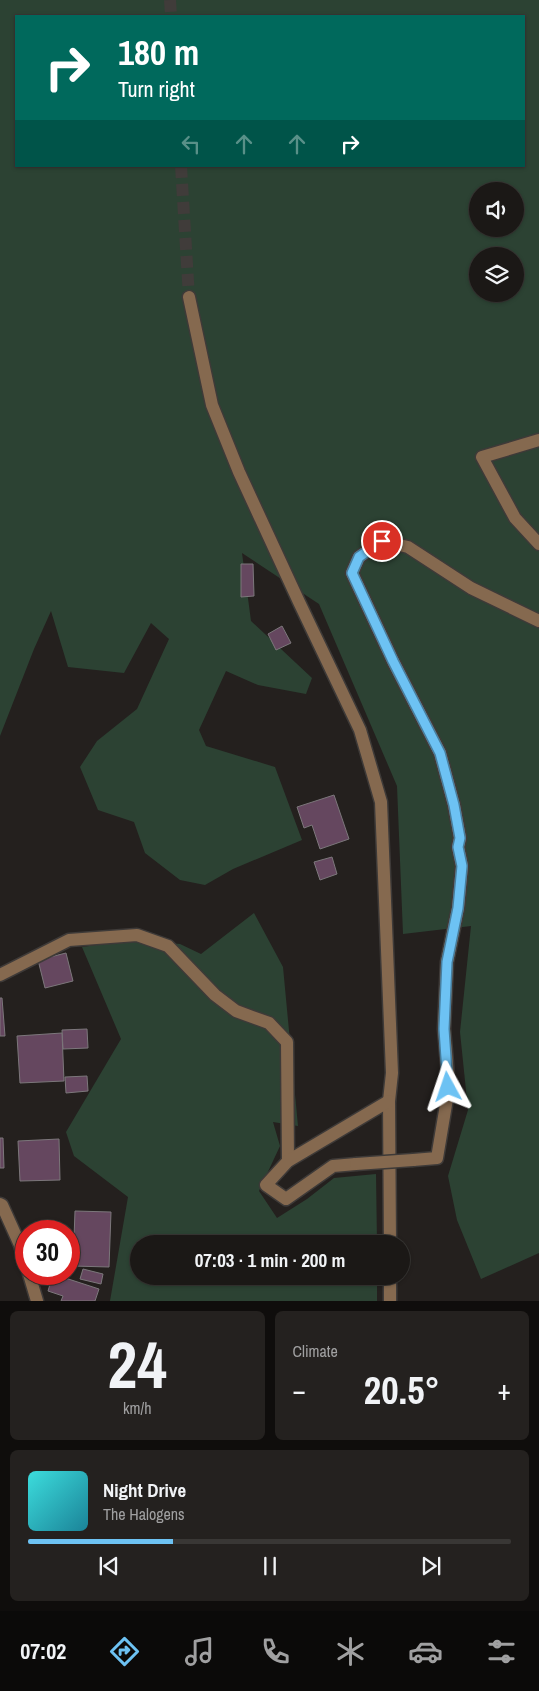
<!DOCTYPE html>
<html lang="en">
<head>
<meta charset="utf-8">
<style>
	body { margin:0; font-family:"Archivo Narrow",sans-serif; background:#24211f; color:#f1f3f6; height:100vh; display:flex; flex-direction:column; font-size:19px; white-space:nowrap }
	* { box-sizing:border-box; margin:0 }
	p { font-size:16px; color:#a0a0a1 }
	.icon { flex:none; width:28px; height:28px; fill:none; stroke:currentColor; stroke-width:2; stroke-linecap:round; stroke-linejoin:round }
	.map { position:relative; height:1301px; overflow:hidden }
	.sheet { display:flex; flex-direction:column; gap:10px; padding:10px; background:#0f0d0c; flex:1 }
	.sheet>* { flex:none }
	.top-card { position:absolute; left:15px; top:15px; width:510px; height:152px; border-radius:0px; box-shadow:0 1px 4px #0004,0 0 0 1px #393735; background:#00695c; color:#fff; overflow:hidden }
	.fabs { position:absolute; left:469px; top:182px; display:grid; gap:10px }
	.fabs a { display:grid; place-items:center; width:55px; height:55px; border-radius:50%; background:#1b1816; box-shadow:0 1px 4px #0004,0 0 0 1px #393735; font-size:25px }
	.speed { position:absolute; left:15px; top:1220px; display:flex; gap:10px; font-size:25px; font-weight:700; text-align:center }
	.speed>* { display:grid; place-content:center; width:65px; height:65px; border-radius:50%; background:#1b1816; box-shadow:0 1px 4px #0004,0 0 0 1px #393735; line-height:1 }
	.speed .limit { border:8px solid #d22; background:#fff; color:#111 }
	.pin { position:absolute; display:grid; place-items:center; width:42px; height:42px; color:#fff; margin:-21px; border:2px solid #fff; border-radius:50%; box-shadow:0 1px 5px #0007 }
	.me { position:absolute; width:55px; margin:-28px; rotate:355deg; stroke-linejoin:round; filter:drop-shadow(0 0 4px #0008) }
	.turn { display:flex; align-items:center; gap:18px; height:105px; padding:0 20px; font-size:22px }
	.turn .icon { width:65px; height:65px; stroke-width:2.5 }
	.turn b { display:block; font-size:35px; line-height:42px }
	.lanes { display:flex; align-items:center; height:48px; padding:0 20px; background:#0003; justify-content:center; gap:25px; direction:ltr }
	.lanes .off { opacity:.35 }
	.big { font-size:38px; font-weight:700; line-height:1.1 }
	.sheet .card { flex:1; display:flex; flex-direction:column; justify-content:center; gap:8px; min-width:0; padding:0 18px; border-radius:8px; background:#24211f }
	.sheet .dial { align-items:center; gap:0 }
	.dial b { font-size:65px; line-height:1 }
	.song { display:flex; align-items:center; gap:15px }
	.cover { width:60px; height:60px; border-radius:8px; background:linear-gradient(135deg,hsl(180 70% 55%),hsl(190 70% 35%)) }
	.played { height:5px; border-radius:2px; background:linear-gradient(90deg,#6dc2f3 30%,#393735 30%) }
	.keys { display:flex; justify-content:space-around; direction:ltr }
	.heat { display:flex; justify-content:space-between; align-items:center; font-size:28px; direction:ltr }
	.sheet .tiles { flex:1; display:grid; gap:10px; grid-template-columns:1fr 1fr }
	.card:last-child { grid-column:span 2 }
	.trip { position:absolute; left:130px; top:1235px; width:280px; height:50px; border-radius:25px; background:#1b1816; box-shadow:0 1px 4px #0004,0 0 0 1px #393735; font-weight:700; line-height:50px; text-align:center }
	.menu { display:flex; height:80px; justify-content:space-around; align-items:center; background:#0b0a09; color:#a0a0a1 }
	.menu .icon { width:35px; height:35px }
	.menu .current { color:#6dc2f3 }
	.menu b { font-size:22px; color:#f1f3f6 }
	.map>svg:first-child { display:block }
</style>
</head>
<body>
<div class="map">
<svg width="539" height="1301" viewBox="0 0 539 1301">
	<rect width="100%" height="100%" fill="#24201e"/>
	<g fill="#2c4233" fill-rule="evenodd">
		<path d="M 0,0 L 539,0 L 539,1253 L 481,1279 L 457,1220 L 448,1176 L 468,1110 L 460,1032 L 471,926 L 403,934 L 397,786 L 319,604 L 242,553 L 251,621 L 312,678 L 306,694 L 258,685 L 226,671 L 199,730 L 206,746 L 275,767 L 302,840 L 233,869 L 205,885 L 180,880 L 145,853 L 134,822 L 98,810 L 80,767 L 97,741 L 137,709 L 169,639 L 151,623 L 124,673 L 68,667 L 51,611 L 34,649 L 0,736 ZM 16,16 L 524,16 L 524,166 L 16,166 ZM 478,191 L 515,191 L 515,229 L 478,229 ZM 478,256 L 515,256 L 515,294 L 478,294 Z"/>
		<polygon points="254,913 283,967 298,1126 273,1122 280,1146 259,1191 277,1218 307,1199 334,1178 376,1174 377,1244 139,1244 139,1276 377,1276 377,1301 110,1301 128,1197 74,1156 66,1132 121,1039 82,947 131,940 180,944 201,954"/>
	</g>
	<g fill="#65475f" stroke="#7c777b">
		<polygon points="241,564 253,564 254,596 241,597"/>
		<polygon points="282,626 291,643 276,650 268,634"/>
		<polygon points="334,795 349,839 320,849 312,825 304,828 297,807"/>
		<polygon points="332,857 337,874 320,880 314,862"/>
		<polygon points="66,953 73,981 45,988 38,960"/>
		<polygon points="0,998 2,998 5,1036 0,1036"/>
		<polygon points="87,1029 88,1048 63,1049 62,1030"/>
		<polygon points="62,1033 64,1081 20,1083 17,1036"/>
		<polygon points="87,1076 88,1091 66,1093 65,1077"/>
		<polygon points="0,1138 3,1138 4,1168 0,1168"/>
		<polygon points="59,1139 60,1180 20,1181 18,1141"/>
		<polygon points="75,1211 111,1212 109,1267 73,1266"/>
		<polygon points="83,1269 103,1274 101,1284 80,1279"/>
		<polygon points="53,1274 99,1289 95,1301 61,1301 63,1296 48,1291"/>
	</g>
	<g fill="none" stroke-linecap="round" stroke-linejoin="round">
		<g stroke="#403c3a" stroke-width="12" stroke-dasharray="12 6" stroke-linecap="butt">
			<polyline points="170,0 171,16"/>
			<polyline points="181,166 189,297"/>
		</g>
		<g stroke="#3e3a38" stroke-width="15">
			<g id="minor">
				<polyline points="189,297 212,405 239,472 299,602 360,730 381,802 392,1073 389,1101 390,1244"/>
				<polyline points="539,440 482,457 515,518 539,544"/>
				<polyline points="0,975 69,940 137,935 168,946 215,995 236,1011 269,1023 287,1042 288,1161"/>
				<polyline points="413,1160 437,1158 449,1087 444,1029 447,962 458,908 462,866 458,847 460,838 454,805 440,753 393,661 352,573 359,557 382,541 408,547 471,588 539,621"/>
				<polyline points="356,1164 333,1166 286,1199 266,1185 288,1161 389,1101"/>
				<polyline points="0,1204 2,1205 20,1245 26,1266"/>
				<polyline points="29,1274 37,1301"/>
				<polyline points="390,1276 390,1301"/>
			</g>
		</g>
		<use href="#minor" stroke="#85694f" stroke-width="12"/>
		<g stroke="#3e3a38" stroke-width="15" stroke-linecap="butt">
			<polyline id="minor-bridge" points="356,1164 413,1160"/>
		</g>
		<use href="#minor-bridge" stroke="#85694f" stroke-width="12"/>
	</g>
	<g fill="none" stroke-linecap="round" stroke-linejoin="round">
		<g stroke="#477e9e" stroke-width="12">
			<polyline id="route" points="382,541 359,557 352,573 393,661 440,753 454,805 460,838 458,847 462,866 458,908 447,962 444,1029 448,1087"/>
		</g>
		<use href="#route" stroke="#6dc2f3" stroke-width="9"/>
	</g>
</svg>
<div class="fabs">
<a><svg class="icon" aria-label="sound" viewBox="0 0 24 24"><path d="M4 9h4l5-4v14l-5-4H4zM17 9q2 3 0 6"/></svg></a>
<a><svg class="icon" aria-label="layers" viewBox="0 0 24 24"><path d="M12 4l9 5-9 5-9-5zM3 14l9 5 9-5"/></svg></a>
</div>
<div class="speed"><div class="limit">30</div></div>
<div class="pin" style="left:382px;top:541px;background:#d93025"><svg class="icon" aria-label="arrive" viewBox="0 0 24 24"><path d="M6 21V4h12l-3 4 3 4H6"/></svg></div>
<svg class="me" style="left:448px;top:1087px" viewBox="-20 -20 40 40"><path d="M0-17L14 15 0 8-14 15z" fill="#6dc2f3" stroke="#fff" stroke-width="4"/></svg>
<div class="trip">07:03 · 1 min · 200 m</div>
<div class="top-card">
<div class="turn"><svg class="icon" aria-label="right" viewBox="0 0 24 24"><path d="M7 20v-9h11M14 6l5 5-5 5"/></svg><div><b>180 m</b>Turn right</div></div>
<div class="lanes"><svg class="icon off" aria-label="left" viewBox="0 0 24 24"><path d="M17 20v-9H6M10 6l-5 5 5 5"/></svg><svg class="icon off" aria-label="ahead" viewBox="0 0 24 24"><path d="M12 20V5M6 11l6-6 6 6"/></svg><svg class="icon off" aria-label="ahead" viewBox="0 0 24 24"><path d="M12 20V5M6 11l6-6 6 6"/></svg><svg class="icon" aria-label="right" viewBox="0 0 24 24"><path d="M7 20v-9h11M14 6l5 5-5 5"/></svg></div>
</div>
</div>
<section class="sheet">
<div class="tiles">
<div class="card dial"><b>24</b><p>km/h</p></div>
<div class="card"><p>Climate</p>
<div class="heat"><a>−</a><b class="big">20.5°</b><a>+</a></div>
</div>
<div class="card">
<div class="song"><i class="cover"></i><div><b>Night Drive</b><p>The Halogens</p></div></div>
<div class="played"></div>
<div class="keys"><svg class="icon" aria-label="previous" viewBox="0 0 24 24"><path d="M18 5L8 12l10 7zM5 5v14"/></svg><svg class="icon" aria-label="pause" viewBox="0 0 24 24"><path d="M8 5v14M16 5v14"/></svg><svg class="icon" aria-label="next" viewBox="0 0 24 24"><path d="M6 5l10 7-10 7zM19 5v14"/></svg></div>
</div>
</div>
</section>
<nav class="menu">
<b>07:02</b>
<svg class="icon current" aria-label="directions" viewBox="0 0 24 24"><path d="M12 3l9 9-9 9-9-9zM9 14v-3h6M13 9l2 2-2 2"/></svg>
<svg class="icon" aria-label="music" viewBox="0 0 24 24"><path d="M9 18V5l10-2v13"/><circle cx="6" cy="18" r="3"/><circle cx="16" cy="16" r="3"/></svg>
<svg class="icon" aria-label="phone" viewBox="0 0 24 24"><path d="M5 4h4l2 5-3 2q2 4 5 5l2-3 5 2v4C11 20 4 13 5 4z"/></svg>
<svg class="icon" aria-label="climate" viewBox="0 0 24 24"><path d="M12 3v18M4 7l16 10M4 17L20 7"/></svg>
<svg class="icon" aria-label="car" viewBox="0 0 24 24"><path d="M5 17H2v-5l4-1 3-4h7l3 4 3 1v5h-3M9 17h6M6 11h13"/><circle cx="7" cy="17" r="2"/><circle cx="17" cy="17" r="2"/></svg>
<svg class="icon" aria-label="filters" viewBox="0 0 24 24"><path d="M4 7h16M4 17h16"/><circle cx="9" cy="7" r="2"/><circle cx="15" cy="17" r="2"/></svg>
</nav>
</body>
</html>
